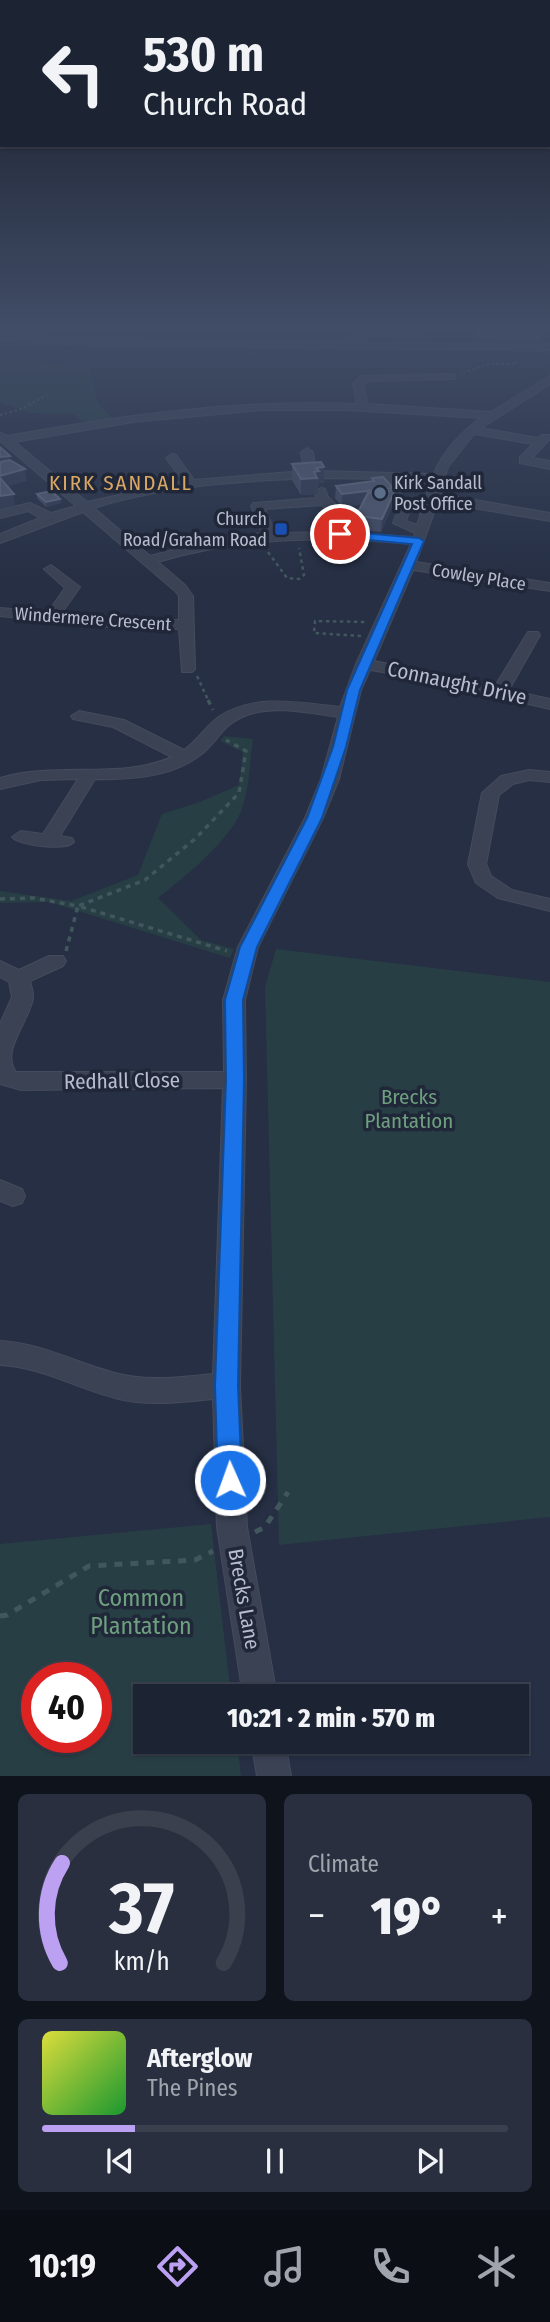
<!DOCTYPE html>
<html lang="en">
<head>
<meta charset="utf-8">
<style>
	body { margin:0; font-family:"Fira Sans Condensed",sans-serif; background:#292f3f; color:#f1f3f6; height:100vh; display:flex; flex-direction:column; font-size:26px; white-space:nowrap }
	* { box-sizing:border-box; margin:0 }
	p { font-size:23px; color:#a0a4ac }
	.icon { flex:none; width:38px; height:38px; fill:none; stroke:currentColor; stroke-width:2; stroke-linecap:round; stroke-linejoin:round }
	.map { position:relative; height:1776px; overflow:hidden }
	.sheet { display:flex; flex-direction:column; gap:18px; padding:18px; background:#0f131c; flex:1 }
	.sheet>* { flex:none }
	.top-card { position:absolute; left:0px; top:0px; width:551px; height:147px; box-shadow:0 2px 5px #0004,0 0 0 2px #3a404e; background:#1c2333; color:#f1f3f6; overflow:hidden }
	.speed { position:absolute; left:21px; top:1662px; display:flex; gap:14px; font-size:35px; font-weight:700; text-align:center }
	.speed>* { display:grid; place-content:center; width:91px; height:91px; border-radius:50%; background:#1c2333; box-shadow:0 2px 5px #0004,0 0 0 2px #3a404e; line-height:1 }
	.speed .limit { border:10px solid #d22; background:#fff; color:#111 }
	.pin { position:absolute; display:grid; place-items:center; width:60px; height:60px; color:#fff; margin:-30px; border:4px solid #fff; border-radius:50%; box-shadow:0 2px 7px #0007 }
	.me { position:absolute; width:77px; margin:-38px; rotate:358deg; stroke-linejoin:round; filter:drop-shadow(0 0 5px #0008) }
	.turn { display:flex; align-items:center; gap:24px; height:147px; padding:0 28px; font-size:32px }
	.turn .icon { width:91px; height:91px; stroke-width:2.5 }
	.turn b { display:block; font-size:49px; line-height:60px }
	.big { font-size:52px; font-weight:800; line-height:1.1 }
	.sheet .card { flex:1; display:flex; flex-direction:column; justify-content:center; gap:10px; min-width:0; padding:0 24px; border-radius:10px; background:#292f3f }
	.sheet .dial { align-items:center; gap:0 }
	.dial svg { height:182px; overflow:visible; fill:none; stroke:#3a404e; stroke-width:7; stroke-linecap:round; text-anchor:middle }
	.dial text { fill:#f1f3f6; stroke:none }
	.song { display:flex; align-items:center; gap:21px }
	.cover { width:84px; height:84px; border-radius:10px; background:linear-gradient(135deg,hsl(60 70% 55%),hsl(130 70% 35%)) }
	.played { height:7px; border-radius:4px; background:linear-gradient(90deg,#bca0f2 20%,#3a404e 20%) }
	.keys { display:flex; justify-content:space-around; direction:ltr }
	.heat { display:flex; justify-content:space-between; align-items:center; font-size:38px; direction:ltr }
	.sheet .tiles { flex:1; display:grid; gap:18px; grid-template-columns:1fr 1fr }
	.card:last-child { grid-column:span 2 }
	.trip { position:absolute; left:133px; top:1684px; width:396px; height:70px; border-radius:0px; background:#1c2333; box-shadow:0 2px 5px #0004,0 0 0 2px #3a404e; font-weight:800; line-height:70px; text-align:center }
	.tab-bar { display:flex; height:112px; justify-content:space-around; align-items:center; background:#0b0e14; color:#a0a4ac }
	.tab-bar .icon { width:49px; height:49px }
	.tab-bar .on { color:#bca0f2 }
	.tab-bar b { font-size:32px; color:#f1f3f6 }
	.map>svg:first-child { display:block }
</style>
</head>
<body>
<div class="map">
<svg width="550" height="1776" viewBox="0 0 550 1776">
	<rect width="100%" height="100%" fill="#262f44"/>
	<g fill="#283e45" fill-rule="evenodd">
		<polygon points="0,358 89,368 98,404 113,418 84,423 74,414 29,413 0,402"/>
		<path d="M 224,736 L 253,739 C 249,765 250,800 235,823 C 215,853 185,876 158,898 L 201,940 L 234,949 L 230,958 L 49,902 L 0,903 L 0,891 L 71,901 L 138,875 L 162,814 L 200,802 L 239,785 L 243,752 L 220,741 Z"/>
		<polygon points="276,949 550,982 550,1517 279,1545 265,987"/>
		<path d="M 211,1524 L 231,1696 L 145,1696 L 145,1741 L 237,1741 L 241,1776 L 0,1776 L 0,1544 ZM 37,1678 L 96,1678 L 96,1738 L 37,1738 Z"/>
	</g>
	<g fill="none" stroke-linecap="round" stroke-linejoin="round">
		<g stroke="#444b5d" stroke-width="2">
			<g id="minor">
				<polygon points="0,334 98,340 550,344 550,350 98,346 0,340"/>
				<path d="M 451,374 L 455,375 L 455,379 L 368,381 L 363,385 L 368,404 L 491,412 L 550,376 L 550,384 L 481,428 L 538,438 L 542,435 L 550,435 L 550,439 L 532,458 L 550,461 L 550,469 L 520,463 L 520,457 L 533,444 L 474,434 L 448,467 L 440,494 L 550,513 L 550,521 L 438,502 L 416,562 L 550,583 L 550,591 L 413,570 L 374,661 L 495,686 L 528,632 L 538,632 L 540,635 L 509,690 L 550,699 L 550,709 L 414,677 L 370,670 L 361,690 L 339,779 L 323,818 L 258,947 L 245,1000 L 246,1080 L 240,1386 L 247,1527 L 277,1696 L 243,1696 L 217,1527 L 213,1399 C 180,1402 147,1407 115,1398 C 76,1388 41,1367 0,1365 L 0,1341 C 41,1343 76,1363 115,1373 C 147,1382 180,1377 213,1374 L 223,1088 L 21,1090 L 0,1084 L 0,1024 L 12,997 L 9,982 L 0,977 L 0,961 L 19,970 L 49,956 L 63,956 L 66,961 L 63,966 L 30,981 C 31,986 34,993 33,998 C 30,1020 0,1051 16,1072 L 224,1072 L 223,1000 L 238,947 L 305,818 L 321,779 L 338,717 C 309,713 275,705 247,715 C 223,724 220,738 203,753 C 174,777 131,780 95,779 L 60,836 L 72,838 L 74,842 C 66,851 20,846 12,837 L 21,831 L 43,834 L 78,779 L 41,780 L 0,789 L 0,778 C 58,761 120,780 172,757 L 113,727 L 73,719 L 71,716 L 79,711 L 124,720 L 184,750 C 199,740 206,725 220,716 C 255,693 302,703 340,707 L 356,664 L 411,544 C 325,536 241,537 158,562 L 185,585 L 193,596 L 195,669 L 192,672 L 182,672 L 179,629 L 109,627 L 0,616 L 0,608 L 48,612 L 65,588 L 44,569 L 51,565 L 80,587 L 61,614 L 109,619 L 179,620 L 179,596 L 175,591 L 83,512 L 0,543 L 0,534 L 40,518 L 28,511 L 0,518 L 0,510 L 30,503 L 51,513 L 76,506 L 0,441 L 0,433 L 8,436 C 123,415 239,399 357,404 L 353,384 L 361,376 ZM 260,410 L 348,410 L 481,418 C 463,430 441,453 434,474 L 316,471 L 313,452 L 307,448 L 301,452 L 304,471 L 194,480 L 176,455 L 172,454 L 166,458 L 183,481 L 87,502 L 15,442 L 133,422 ZM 324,478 L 387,479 L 384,487 L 399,507 L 393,523 L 415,533 L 414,537 L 340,532 L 275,533 L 265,509 L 322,505 L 338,523 L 348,523 L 348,517 L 328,497 L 325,489 L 321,488 L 315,492 L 316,498 L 253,503 L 251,506 L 262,533 L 210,540 L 150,556 L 94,508 C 168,485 247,480 324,478 ZM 399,480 L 431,481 L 417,525 L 406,521 L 411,507 L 396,487 Z"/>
				<polygon points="529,770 550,772 550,782 529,780 513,784 499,795 486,864 491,876 512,890 550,899 550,911 498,898 476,883 468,864 482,793 501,776"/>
				<polygon points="0,1180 22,1189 25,1196 22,1203 13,1206 0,1201"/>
				<polygon points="251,1741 285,1741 291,1776 257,1776"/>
			</g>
		</g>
		<g stroke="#41575d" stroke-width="2" stroke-dasharray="2.5 2.5" stroke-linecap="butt">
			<polyline points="463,373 488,364 516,364 516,357"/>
			<polyline points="0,415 21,409 47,395"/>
		</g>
		<g stroke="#41575d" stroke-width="2.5" stroke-dasharray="3.5 3.5" stroke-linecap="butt">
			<polyline points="268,552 287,578 299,579 304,575 299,548"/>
			<polyline points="361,636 314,633 315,621 367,622"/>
			<polyline points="197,676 209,702"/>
		</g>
		<g stroke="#41575d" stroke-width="3.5" stroke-dasharray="5 5" stroke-linecap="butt">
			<polyline points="208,700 213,710"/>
			<polyline points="0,899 33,898 78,906 145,880 196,838 239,793 246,751 226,740"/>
			<polyline points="66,951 78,906 227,951"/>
		</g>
		<g stroke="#41575d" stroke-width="5" stroke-dasharray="8 8" stroke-linecap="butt">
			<polyline points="255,1532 265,1527 288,1492"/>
			<polyline points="0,1616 7,1615 89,1566 195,1560 213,1551"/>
		</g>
		<use href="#minor" fill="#3a4254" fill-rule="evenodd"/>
	</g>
	<g fill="#414b62">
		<rect x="112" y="329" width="120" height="3"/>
		<polygon points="298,329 323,329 323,332 298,333"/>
		<polygon points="348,329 428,329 427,334 350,335"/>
		<polygon points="514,329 536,329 540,337 540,341 479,340 477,333 477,330 514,330"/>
		<polygon points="292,464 324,467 324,483 319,483 317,494 301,495 292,480"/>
		<polygon points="372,478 393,488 394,502 381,532 356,530 356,516 362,504 342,507 335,498 336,486 372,482"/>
		<polygon points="37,494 60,499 61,503 46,507 37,498"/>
	</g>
	<g fill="#313a51">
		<polygon points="10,456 11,468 0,470 0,457"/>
		<polygon points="324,467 324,483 319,483 317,494 301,495 301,479 314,472 316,468"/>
		<polygon points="25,469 27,481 0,489 0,476"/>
		<polygon points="393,488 392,495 395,490 394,502 381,532 382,519 390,501 342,507 342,494"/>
		<polygon points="14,494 15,506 0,509 0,496"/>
		<polygon points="60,499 61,503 46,507 46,502"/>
	</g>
	<g fill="#4e576e" stroke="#5e677c" stroke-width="2">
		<polygon points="515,329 536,329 540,337 479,336 477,330 516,330"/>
		<polygon points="0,447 10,456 0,457"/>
		<polygon points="10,460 25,469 0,476 0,462"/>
		<polygon points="321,462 324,467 316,468 319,471 314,472 317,478 301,479 292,464"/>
		<polygon points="383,477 393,488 342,494 336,486 374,481 372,478"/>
		<polygon points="0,478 14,494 0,496"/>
		<polygon points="395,490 382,519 356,516 368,493"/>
		<polygon points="51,491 60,499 46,502 37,494"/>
	</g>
	<linearGradient id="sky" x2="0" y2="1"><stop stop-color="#151a25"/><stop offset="0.57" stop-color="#414d67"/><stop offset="1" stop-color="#414d67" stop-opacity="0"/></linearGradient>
	<rect width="550" height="577" fill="url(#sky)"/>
	<polygon fill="#1a73e8" stroke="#114b97" stroke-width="2" points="340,531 419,538 424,541 360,690 346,747 322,818 257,947 243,1000 244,1080 238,1386 242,1480 239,1488 230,1491 221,1488 218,1480 215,1386 226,1080 225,1000 240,947 307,818 333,747 347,690 412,544 336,537 336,532"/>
	<circle fill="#5c6f8a" stroke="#1f2739" stroke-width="2.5" cx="380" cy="493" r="7"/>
	<rect fill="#1a4fb4" stroke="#1f2739" stroke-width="2.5" x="274" y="522" width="14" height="14" rx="3.5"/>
	<g text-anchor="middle" stroke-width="7" stroke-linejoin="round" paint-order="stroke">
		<g font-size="18" fill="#b8bdcd" stroke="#1f2739" text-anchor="start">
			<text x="394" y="489">Kirk Sandall<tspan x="394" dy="21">Post Office</tspan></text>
			<text x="267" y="525" text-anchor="end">Church<tspan x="267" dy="21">Road/Graham Road</tspan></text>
		</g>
		<g font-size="18" fill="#b8bdcd" stroke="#1f2739">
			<text transform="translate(479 577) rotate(9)" y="6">Cowley Place</text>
			<text transform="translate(93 619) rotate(4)" y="6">Windermere Crescent</text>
		</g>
		<g font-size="21" letter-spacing="2" fill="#dba765" stroke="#1f2739">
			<text x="121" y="490">KIRK SANDALL</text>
		</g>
		<g font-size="21" fill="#b8bdcd" stroke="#1f2739">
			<text transform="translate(457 683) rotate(12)" y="7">Connaught Drive</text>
			<text transform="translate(122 1081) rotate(-1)" y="7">Redhall Close</text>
			<text transform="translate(244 1599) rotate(80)" y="7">Brecks Lane</text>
		</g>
		<g font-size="21" fill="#6e9f7f" stroke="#1f2739">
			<text x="409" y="1104">Brecks<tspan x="409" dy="24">Plantation</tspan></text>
		</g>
		<g font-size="24" fill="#6e9f7f" stroke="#1f2739">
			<text x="141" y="1606">Common<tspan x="141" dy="28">Plantation</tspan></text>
		</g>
	</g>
</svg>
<div class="speed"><div class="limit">40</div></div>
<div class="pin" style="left:340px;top:534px;background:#d93025"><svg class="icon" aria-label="arrive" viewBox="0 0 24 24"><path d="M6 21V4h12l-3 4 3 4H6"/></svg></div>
<svg class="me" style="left:230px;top:1480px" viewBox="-20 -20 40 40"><circle r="17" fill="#1a73e8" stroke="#fff" stroke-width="3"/><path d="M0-11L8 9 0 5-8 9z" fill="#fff"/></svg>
<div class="trip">10:21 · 2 min · 570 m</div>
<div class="top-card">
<div class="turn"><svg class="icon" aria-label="left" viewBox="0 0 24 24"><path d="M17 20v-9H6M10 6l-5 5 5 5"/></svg><div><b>530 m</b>Church Road</div></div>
</div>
</div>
<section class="sheet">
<div class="tiles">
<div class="card dial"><svg viewBox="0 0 100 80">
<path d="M14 69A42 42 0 1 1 86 69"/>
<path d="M14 69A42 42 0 0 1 15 25" stroke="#bca0f2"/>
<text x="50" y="56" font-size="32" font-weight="700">37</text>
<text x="50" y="72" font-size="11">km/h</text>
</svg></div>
<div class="card"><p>Climate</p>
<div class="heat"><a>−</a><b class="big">19°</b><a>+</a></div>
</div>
<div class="card">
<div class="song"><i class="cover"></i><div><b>Afterglow</b><p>The Pines</p></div></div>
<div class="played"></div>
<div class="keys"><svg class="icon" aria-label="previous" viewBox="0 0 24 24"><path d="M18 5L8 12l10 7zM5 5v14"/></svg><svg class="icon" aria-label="pause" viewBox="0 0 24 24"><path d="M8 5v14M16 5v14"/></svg><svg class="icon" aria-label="next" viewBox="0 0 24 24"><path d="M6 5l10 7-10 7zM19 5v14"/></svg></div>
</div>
</div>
</section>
<nav class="tab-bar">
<b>10:19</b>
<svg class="icon on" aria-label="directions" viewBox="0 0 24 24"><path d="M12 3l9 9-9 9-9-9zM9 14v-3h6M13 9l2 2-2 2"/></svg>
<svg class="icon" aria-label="music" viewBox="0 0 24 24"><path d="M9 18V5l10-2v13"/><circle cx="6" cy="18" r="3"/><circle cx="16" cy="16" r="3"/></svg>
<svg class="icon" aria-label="phone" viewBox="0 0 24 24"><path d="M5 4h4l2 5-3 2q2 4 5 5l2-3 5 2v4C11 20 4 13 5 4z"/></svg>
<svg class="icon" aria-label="climate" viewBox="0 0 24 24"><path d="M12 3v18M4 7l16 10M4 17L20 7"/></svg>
</nav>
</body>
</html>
